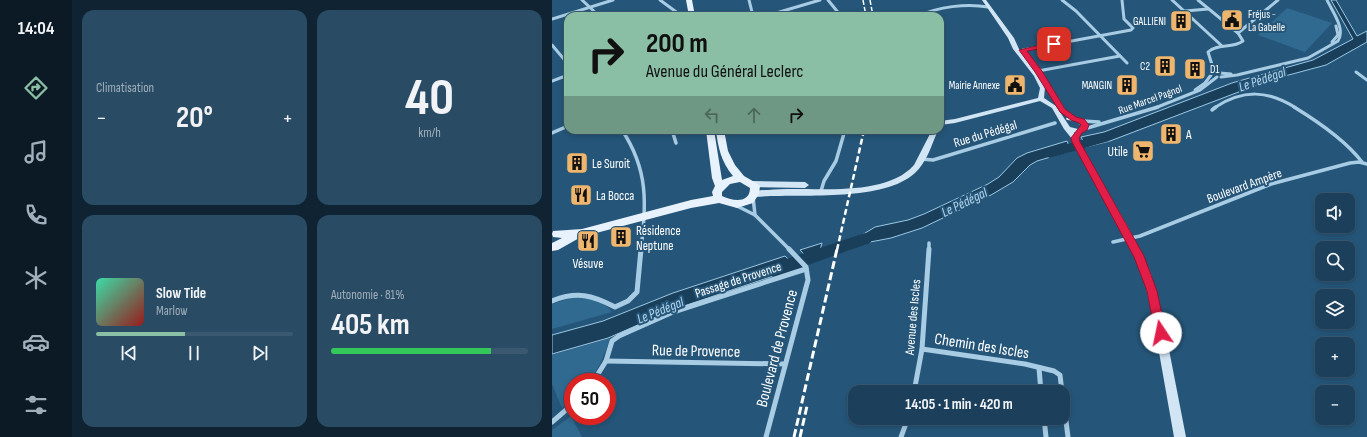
<!DOCTYPE html>
<html lang="fr">
<head>
<meta charset="utf-8">
<style>
	body { margin:0; font-family:"Sofia Sans Condensed",sans-serif; background:#294b64; color:#f1f3f6; height:100vh; display:flex; flex-direction:column; font-size:15px; white-space:nowrap }
	* { box-sizing:border-box; margin:0 }
	p { font-size:13px; color:#a0afbb }
	.icon { flex:none; width:22px; height:22px; fill:none; stroke:currentColor; stroke-width:2; stroke-linecap:round; stroke-linejoin:round }
	.map { position:relative; flex:1; overflow:hidden }
	.drawer { display:flex; flex-direction:column; gap:10px; padding:10px; background:#0f2332; width:480px }
	.drawer>* { flex:none }
	.top-card { position:absolute; left:12px; top:12px; width:380px; height:122px; border-radius:12px; box-shadow:0 2px 6px #0003,0 0 0 1px #3a5971; background:#8abfa5; color:#111; overflow:hidden }
	.controls { position:absolute; left:763px; top:193px; display:grid; gap:8px }
	.controls a { display:grid; place-items:center; width:40px; height:40px; border-radius:8px; background:#1c405b; box-shadow:0 2px 6px #0003,0 0 0 1px #3a5971; font-size:20px }
	.speed { position:absolute; left:12px; top:373px; display:flex; gap:8px; font-size:20px; font-weight:700; text-align:center }
	.speed>* { display:grid; place-content:center; width:52px; height:52px; border-radius:50%; background:#1c405b; box-shadow:0 2px 6px #0003,0 0 0 1px #3a5971; line-height:1 }
	.speed .limit { border:6px solid #d22; background:#fff; color:#111 }
	.pin { position:absolute; display:grid; place-items:center; width:34px; height:34px; color:#fff; margin:-17px; border-radius:8px; box-shadow:0 2px 6px #0006 }
	.me { position:absolute; width:44px; margin:-22px; rotate:349deg; stroke-linejoin:round; filter:drop-shadow(0 0 3px #0008) }
	.turn { display:flex; align-items:center; gap:14px; height:84px; padding:0 16px; font-size:18px }
	.turn .icon { width:52px; height:52px; stroke-width:2.5 }
	.turn b { display:block; font-size:28px; line-height:34px }
	.lanes { display:flex; align-items:center; height:38px; padding:0 16px; background:#0003; justify-content:center; gap:20px; direction:ltr }
	.lanes .off { opacity:.35 }
	.big { font-size:30px; font-weight:700; line-height:1.1 }
	.drawer .widget { flex:1; display:flex; flex-direction:column; justify-content:center; gap:6px; min-width:0; padding:0 14px; border-radius:12px; background:#294b64 }
	.drawer .dial { align-items:center; gap:0 }
	.dial b { font-size:52px; line-height:1 }
	.song { display:flex; align-items:center; gap:12px }
	.cover { width:48px; height:48px; border-radius:6px; background:linear-gradient(135deg,hsl(160 70% 55%),hsl(0 70% 35%)) }
	.played { height:4px; border-radius:2px; background:linear-gradient(90deg,#8abfa5 45%,#3a5971 45%) }
	.keys { display:flex; justify-content:space-around; direction:ltr }
	.heat { display:flex; justify-content:space-between; align-items:center; font-size:22px; direction:ltr }
	.charge { height:6px; border-radius:3px; background:linear-gradient(90deg,#34c759 81%,#3a5971 0) }
	.drawer .tiles { flex:1; display:grid; gap:10px; grid-template-columns:repeat(2,1fr) }
	.trip { position:absolute; left:296px; top:385px; width:222px; height:40px; border-radius:12px; background:#1c405b; box-shadow:0 2px 6px #0003,0 0 0 1px #3a5971; font-weight:700; line-height:40px; text-align:center }
	main { display:flex; flex:1; min-height:0 }
	.dock { display:flex; flex-direction:column; width:72px; justify-content:space-around; align-items:center; background:#0b1a24; color:#a0afbb }
	.dock .icon { width:28px; height:28px }
	.dock .active { color:#8abfa5 }
	.dock b { font-size:18px; color:#f1f3f6 }
	.map>svg:first-child { display:block }
</style>
</head>
<body>
<main>
<nav class="dock">
<b>14:04</b>
<svg class="icon active" aria-label="directions" viewBox="0 0 24 24"><path d="M12 3l9 9-9 9-9-9zM9 14v-3h6M13 9l2 2-2 2"/></svg>
<svg class="icon" aria-label="music" viewBox="0 0 24 24"><path d="M9 18V5l10-2v13"/><circle cx="6" cy="18" r="3"/><circle cx="16" cy="16" r="3"/></svg>
<svg class="icon" aria-label="phone" viewBox="0 0 24 24"><path d="M5 4h4l2 5-3 2q2 4 5 5l2-3 5 2v4C11 20 4 13 5 4z"/></svg>
<svg class="icon" aria-label="climate" viewBox="0 0 24 24"><path d="M12 3v18M4 7l16 10M4 17L20 7"/></svg>
<svg class="icon" aria-label="car" viewBox="0 0 24 24"><path d="M5 17H2v-5l4-1 3-4h7l3 4 3 1v5h-3M9 17h6M6 11h13"/><circle cx="7" cy="17" r="2"/><circle cx="17" cy="17" r="2"/></svg>
<svg class="icon" aria-label="filters" viewBox="0 0 24 24"><path d="M4 7h16M4 17h16"/><circle cx="9" cy="7" r="2"/><circle cx="15" cy="17" r="2"/></svg>
</nav>
<section class="drawer">
<div class="tiles">
<div class="widget"><p>Climatisation</p>
<div class="heat"><a>−</a><b class="big">20°</b><a>+</a></div>
</div>
<div class="widget dial"><b>40</b><p>km/h</p></div>
<div class="widget">
<div class="song"><i class="cover"></i><div><b>Slow Tide</b><p>Marlow</p></div></div>
<div class="played"></div>
<div class="keys"><svg class="icon" aria-label="previous" viewBox="0 0 24 24"><path d="M18 5L8 12l10 7zM5 5v14"/></svg><svg class="icon" aria-label="pause" viewBox="0 0 24 24"><path d="M8 5v14M16 5v14"/></svg><svg class="icon" aria-label="next" viewBox="0 0 24 24"><path d="M6 5l10 7-10 7zM19 5v14"/></svg></div>
</div>
<div class="widget"><p>Autonomie · 81%</p><b class="big">405 km</b><div class="charge"></div></div>
</div>
</section>
<div class="map">
<svg width="815" height="437" viewBox="0 0 815 437">
	<rect width="100%" height="100%" fill="#255679"/>
	<g fill="#306a91">
		<polygon points="735,8 780,23 753,52 706,35"/>
		<path d="M 32,297 C 43,298 53,303 60,312 L 0,329 L 0,304 L 19,298 Z"/>
		<path d="M 58,338 C 53,354 47,369 36,382 L 21,382 L 21,399 L 10,408 L 0,384 L 0,355 Z"/>
		<polygon points="19,416 30,437 0,437 0,430"/>
	</g>
	<g fill="#1a3f5a" stroke="#9cc8e4">
		<polygon points="779,0 784,0 805,36 815,31 815,42 774,65 718,80 558,141 534,147 529,137 552,132 680,83 761,60 801,39"/>
		<polygon points="515,141 519,151 485,161 478,165 461,182 439,195 370,228 339,238 313,243 293,251 295,241 305,238 323,227 356,220 372,214 436,184 447,177 465,158 475,153"/>
		<polygon points="270,243 268,250 281,245 279,255 260,262 248,250"/>
		<polygon points="233,256 245,268 120,310 56,338 0,354 0,335 51,321 121,293"/>
	</g>
	<g fill="none" stroke-linecap="round" stroke-linejoin="round">
		<g fill="#1a3f5a" fill-rule="evenodd">
			<polygon points="552,134 557,135 558,138 557,141 498,158 493,156 491,153 493,150"/>
			<polygon points="313,233 318,235 321,239 318,243 222,277 216,275 214,270 216,265"/>
		</g>
		<g stroke="#a8cce4" stroke-width="3">
			<polyline points="30,0 47,16"/>
			<polyline points="108,0 127,14 140,13"/>
			<polyline points="197,0 201,16"/>
			<polyline points="276,0 289,16"/>
			<polyline points="510,0 524,11 575,63"/>
			<polyline points="620,0 670,46"/>
			<path d="M 646,0 L 686,33 L 691,41 C 680,49 666,43 656,52 L 662,71"/>
			<polyline points="633,11 656,9"/>
			<polyline points="214,16 268,0"/>
			<path d="M 366,16 C 386,7 414,3 436,7"/>
			<polyline points="0,19 61,0"/>
			<polyline points="686,33 726,0"/>
			<polyline points="780,42 786,35 784,26"/>
			<polyline points="0,45 16,64"/>
			<polyline points="471,50 579,30 581,28 572,19 570,0"/>
			<polyline points="486,71 568,56"/>
			<polyline points="804,72 815,80"/>
			<polyline points="668,73 679,74"/>
			<path d="M 669,77 L 685,75 L 756,58 L 786,41 C 794,29 780,11 775,0"/>
			<polyline points="0,81 16,75"/>
			<polyline points="643,90 653,83 659,75"/>
			<polyline points="603,108 648,90 665,77"/>
			<path d="M 662,108 C 691,89 716,90 744,108"/>
		</g>
		<g stroke="#a8cce4" stroke-width="3.5">
			<path d="M 742,107 C 765,121 794,141 810,162"/>
			<polyline points="660,110 664,107"/>
			<polyline points="530,121 547,122"/>
			<polyline points="532,129 606,107"/>
			<path d="M 70,130 C 97,171 94,203 89,250"/>
			<polyline points="120,130 124,143"/>
			<polyline points="0,133 16,126"/>
			<polyline points="369,159 381,160 503,123"/>
			<polyline points="269,191 272,181 284,161 293,130"/>
			<polyline points="201,197 203,215"/>
			<polyline points="183,205 203,215 238,250"/>
			<polyline points="561,242 588,236 719,184 798,163 807,162 815,164"/>
			<polyline points="377,250 377,243"/>
		</g>
		<g stroke="#a8cce4" stroke-width="5">
			<path d="M 0,301 C 25,291 40,295 63,307 L 76,301 L 85,292 L 89,249"/>
			<polyline points="370,349 473,364 502,371 508,375 510,392"/>
			<polyline points="54,361 233,364"/>
			<polyline points="487,368 489,392"/>
			<polyline points="41,382 54,361 60,341 67,336 121,312 254,269"/>
			<polyline points="362,392 370,349 377,249"/>
			<polyline points="511,397 516,437"/>
			<polyline points="492,418 494,437"/>
			<polyline points="0,422 21,404"/>
			<polyline points="214,437 256,280 254,267 237,249"/>
			<polyline points="349,437 356,418"/>
		</g>
		<g fill="#d1e5f4" fill-rule="evenodd">
			<path d="M 430,0 L 434,0 L 462,38 L 467,49 L 489,77 L 493,77 L 513,109 L 522,117 L 532,120 L 536,125 L 535,129 L 529,133 L 522,132 L 526,138 L 527,142 L 576,227 L 599,274 L 612,324 L 634,437 L 622,437 L 602,324 L 591,274 L 569,230 L 520,139 L 512,129 L 500,108 L 488,101 L 403,123 L 388,125 L 388,121 L 403,119 L 486,98 L 488,88 L 482,76 L 461,49 L 456,38 ZM 493,87 L 509,111 L 515,117 L 514,119 L 515,120 L 525,121 L 529,126 L 526,129 L 518,127 L 504,106 L 492,98 Z"/>
			<path d="M 380,130 L 386,130 C 380,144 375,162 363,173 C 330,203 247,193 203,197 L 199,194 C 203,190 211,190 216,190 C 258,186 332,199 362,165 Z"/>
			<polygon points="201,181 253,182 257,185 253,188 201,187 197,184"/>
		</g>
		<g fill="#e8f2fc" fill-rule="evenodd">
			<polygon points="134,0 140,0 143,16 137,16"/>
			<path d="M 154,130 L 162,130 L 170,180 L 181,176 C 169,162 166,147 164,130 L 172,130 L 176,151 L 183,165 L 192,176 L 206,184 L 208,186 L 207,194 L 201,203 L 185,208 L 167,203 L 139,208 L 29,237 L 6,250 L 0,251 L 0,243 L 10,238 L 1,237 L 0,234 L 1,231 L 30,229 L 139,200 L 161,196 L 160,192 L 163,186 L 160,178 ZM 188,182 L 198,188 C 198,204 180,201 170,196 L 170,192 L 178,184 Z"/>
		</g>
		<g stroke="#fff" stroke-width="1.5" stroke-dasharray="5 2" stroke-linecap="butt">
			<polyline points="311,0 314,16"/>
			<polyline points="318,0 321,16"/>
		</g>
		<polyline stroke="#fff" stroke-width="2.5" stroke-dasharray="6 3" stroke-linecap="butt" points="285,250 312,130"/>
		<g stroke="#fff" stroke-width="3" stroke-dasharray="8 3.5" stroke-linecap="butt">
			<polyline points="242,437 285,249"/>
			<polyline points="248,437 255,406"/>
		</g>
	</g>
	<polygon fill="#e11d48" stroke="#92132f" points="502,42 505,44 504,46 475,51 490,71 513,109 524,117 532,119 537,125 535,130 530,133 527,138 528,142 592,256 605,291 614,333 612,337 609,338 605,337 603,333 595,291 582,257 520,142 519,138 529,125 527,123 519,120 508,112 483,72 467,50"/>
	<defs>
		<g id="civic-square" transform="scale(1.15)"><rect x="-9" y="-9" width="18" height="18" rx="4" fill="#edb56d" stroke="#255679"/><path d="M-.6-6.5H3V-4.5H.6V-3L4-1V1h2V6H-6V1h2V-1L-.6-3ZM-1.2 2.5V6h2.4V2.5Z" fill="#111"/></g>
		<g id="building-square" transform="scale(1.15)"><rect x="-9" y="-9" width="18" height="18" rx="4" fill="#edb56d" stroke="#255679"/><path d="M-4-6H4V6H1V3H-1V6H-4ZM-2.5-4.3h1.7v1.8h-1.7ZM.8-4.3h1.7v1.8H.8ZM-2.5-1h1.7V.8h-1.7ZM.8-1h1.7V.8H.8Z" fill="#111"/></g>
		<g id="supermarket-square" transform="scale(1.15)"><rect x="-9" y="-9" width="18" height="18" rx="4" fill="#edb56d" stroke="#255679"/><path d="M-6-5.5h2.5l.6 2H6L4.5 2H-2.5L-4.4-4H-6ZM-1.5 3.2a1.3 1.3 0 1 0 .1 0ZM3 3.2a1.3 1.3 0 1 0 .1 0Z" fill="#111"/></g>
		<g id="restaurant-square" transform="scale(1.15)"><rect x="-9" y="-9" width="18" height="18" rx="4" fill="#edb56d" stroke="#255679"/><path d="M-5-6h1v4h1v-4h1v4h1v-4h1v5L-1.5 .5V6h-2V.5L-5-1ZM5-6V6H3V1.5H1.5Q1.5-4 5-6Z" fill="#111"/></g>
	</defs>
	<g fill-rule="evenodd">
		<use href="#civic-square" x="680" y="20"/>
		<use href="#building-square" x="629" y="21"/>
		<use href="#building-square" x="613" y="66"/>
		<use href="#building-square" x="643" y="69"/>
		<use href="#civic-square" x="463" y="85"/>
		<use href="#building-square" x="575" y="85"/>
		<use href="#building-square" x="619" y="134"/>
		<use href="#supermarket-square" x="591" y="151"/>
		<use href="#building-square" x="25" y="163"/>
		<use href="#restaurant-square" x="29" y="195"/>
		<use href="#building-square" x="69" y="237"/>
		<use href="#restaurant-square" x="36" y="241"/>
	</g>
	<g text-anchor="middle" stroke-width="4" stroke-linejoin="round" paint-order="stroke">
		<g font-size="11" fill="#fff" stroke="#255679" text-anchor="end">
			<text x="696" y="18" text-anchor="start">Fréjus -<tspan x="696" dy="13">La Gabelle</tspan></text>
			<text x="614" y="25">GALLIENI</text>
			<text x="598" y="70">C2</text>
			<text x="658" y="73" text-anchor="start">D1</text>
			<text x="448" y="89">Mairie Annexe</text>
			<text x="560" y="89">MANGIN</text>
		</g>
		<g font-size="11" fill="#fff" stroke="#255679">
			<text transform="translate(598 99) rotate(-20)" y="4">Rue Marcel Pagnol</text>
		</g>
		<g font-size="13" fill="#fff" stroke="#255679">
			<text transform="translate(433 133) rotate(-17)" y="5">Rue du Pédégal</text>
			<text transform="translate(692 185) rotate(-20)" y="5">Boulevard Ampère</text>
			<text transform="translate(186 279) rotate(-18)" y="5">Passage de Provence</text>
			<text transform="translate(360 317) rotate(-85)" y="5">Avenue des Iscles</text>
		</g>
		<g font-size="13" fill="#fff" stroke="#255679" text-anchor="start">
			<text x="634" y="139">A</text>
			<text x="576" y="156" text-anchor="end">Utile</text>
			<text x="40" y="168">Le Suroit</text>
			<text x="44" y="200">La Bocca</text>
			<text x="84" y="235">Résidence<tspan x="84" dy="15">Neptune</tspan></text>
			<text x="36" y="268" text-anchor="middle">Vésuve</text>
		</g>
		<g font-size="14" font-style="italic" fill="#b3d5ec" stroke="#255679">
			<text transform="translate(710 79) rotate(-19)" y="5">Le Pédégal</text>
			<text transform="translate(412 202) rotate(-26)" y="5">Le Pédégal</text>
			<text transform="translate(108 310) rotate(-22)" y="5">Le Pédégal</text>
		</g>
		<g font-size="16" fill="#fff" stroke="#255679">
			<text transform="translate(430 345) rotate(9)" y="6">Chemin des Iscles</text>
			<text transform="translate(224 348) rotate(-75)" y="6">Boulevard de Provence</text>
			<text transform="translate(144 350) rotate(1)" y="6">Rue de Provence</text>
		</g>
	</g>
</svg>
<div class="controls">
<a><svg class="icon" aria-label="sound" viewBox="0 0 24 24"><path d="M4 9h4l5-4v14l-5-4H4zM17 9q2 3 0 6"/></svg></a>
<a><svg class="icon" aria-label="search" viewBox="0 0 24 24"><circle cx="10" cy="10" r="6"/><path d="M15 15l6 6"/></svg></a>
<a><svg class="icon" aria-label="layers" viewBox="0 0 24 24"><path d="M12 4l9 5-9 5-9-5zM3 14l9 5 9-5"/></svg></a>
<a>+</a>
<a>−</a>
</div>
<div class="speed"><div class="limit">50</div></div>
<div class="pin" style="left:502px;top:44px;background:#d93025"><svg class="icon" aria-label="arrive" viewBox="0 0 24 24"><path d="M6 21V4h12l-3 4 3 4H6"/></svg></div>
<svg class="me" style="left:609px;top:333px" viewBox="-20 -20 40 40"><circle r="19" fill="#fff"/><path d="M0-13L10 11 0 6-10 11z" fill="#e11d48"/></svg>
<div class="trip">14:05 · 1 min · 420 m</div>
<div class="top-card">
<div class="turn"><svg class="icon" aria-label="right" viewBox="0 0 24 24"><path d="M7 20v-9h11M14 6l5 5-5 5"/></svg><div><b>200 m</b>Avenue du Général Leclerc</div></div>
<div class="lanes"><svg class="icon off" aria-label="left" viewBox="0 0 24 24"><path d="M17 20v-9H6M10 6l-5 5 5 5"/></svg><svg class="icon off" aria-label="ahead" viewBox="0 0 24 24"><path d="M12 20V5M6 11l6-6 6 6"/></svg><svg class="icon" aria-label="right" viewBox="0 0 24 24"><path d="M7 20v-9h11M14 6l5 5-5 5"/></svg></div>
</div>
</div>
</main>
</body>
</html>
